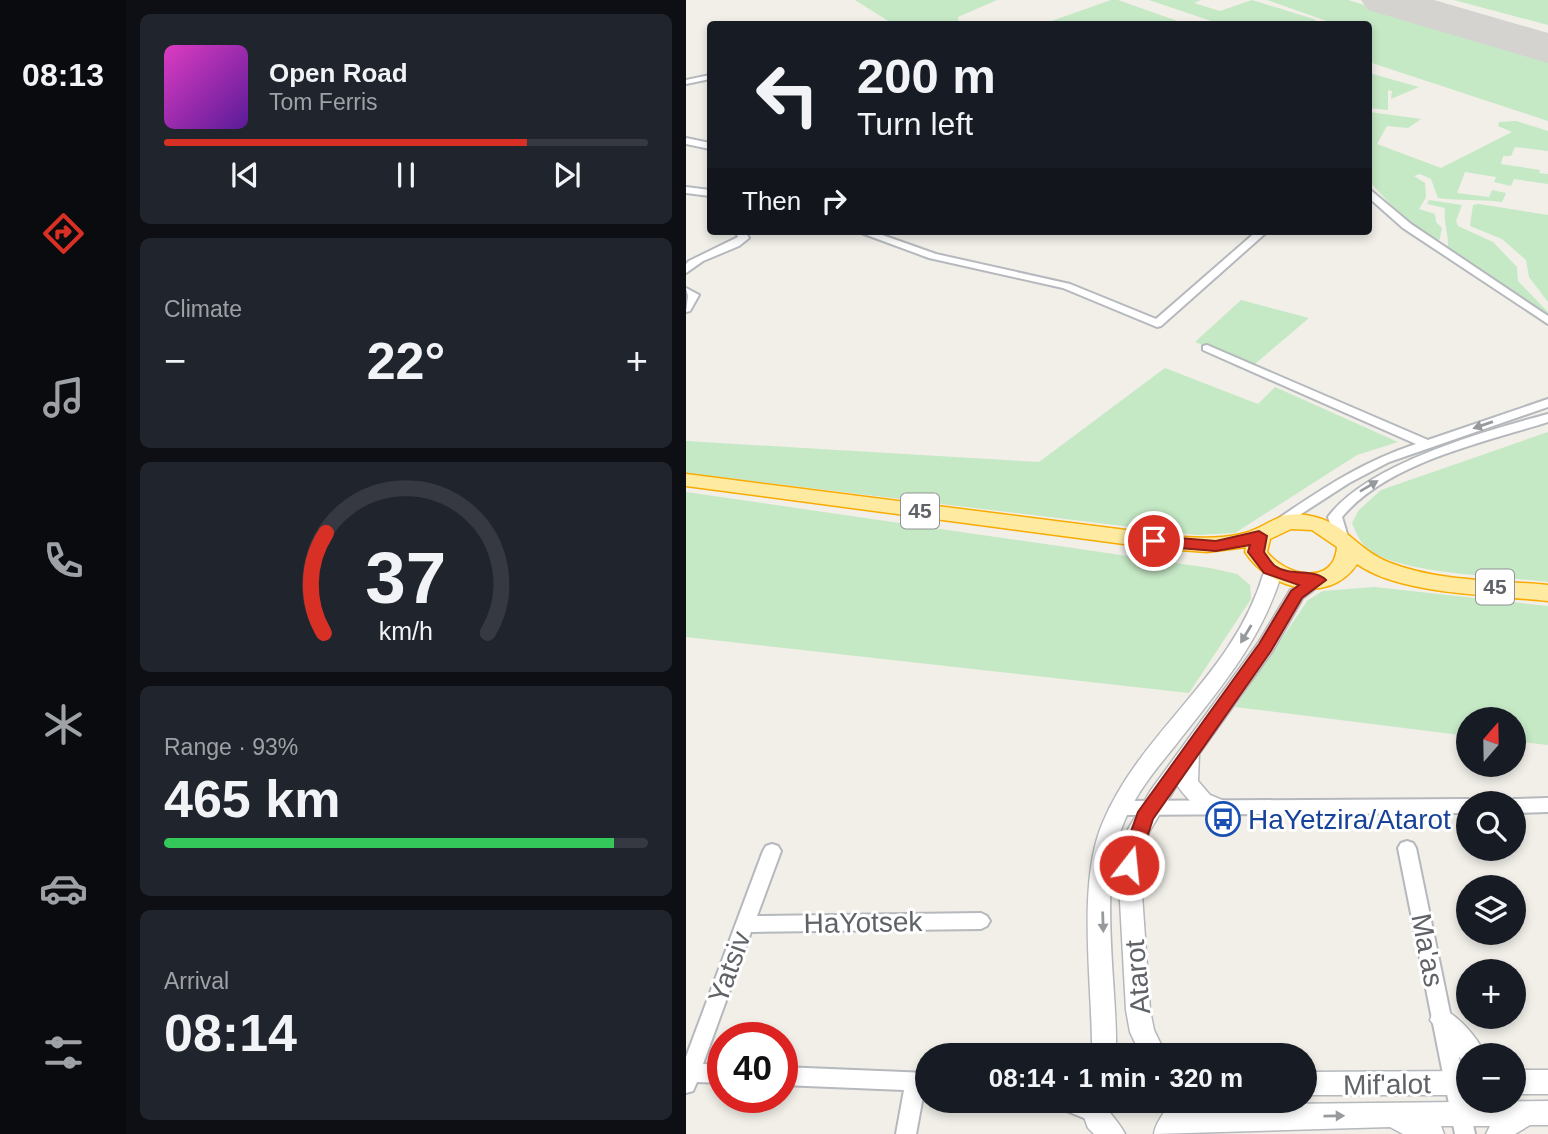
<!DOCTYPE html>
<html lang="en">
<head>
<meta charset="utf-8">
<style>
	body { margin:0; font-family:Helvetica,sans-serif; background:#20242c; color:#f1f3f6; height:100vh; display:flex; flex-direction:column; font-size:26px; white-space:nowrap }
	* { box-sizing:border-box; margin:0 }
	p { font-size:23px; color:#9ea1a6 }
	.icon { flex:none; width:38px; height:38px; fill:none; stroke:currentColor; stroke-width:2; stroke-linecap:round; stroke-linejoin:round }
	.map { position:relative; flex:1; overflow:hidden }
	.drawer { display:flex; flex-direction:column; gap:14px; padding:14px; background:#0d0f14; width:560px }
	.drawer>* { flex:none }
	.hud { position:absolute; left:21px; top:21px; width:665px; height:214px; border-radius:7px; box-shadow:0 4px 10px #0003; background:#171b24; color:#f1f3f6; overflow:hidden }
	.needle { width:46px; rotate:20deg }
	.tools { position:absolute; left:770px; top:707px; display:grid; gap:14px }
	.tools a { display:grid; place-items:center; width:70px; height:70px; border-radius:50%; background:#171b24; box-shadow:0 4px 10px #0003; font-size:35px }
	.speed { position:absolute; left:21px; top:1022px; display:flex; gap:14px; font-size:35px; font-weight:700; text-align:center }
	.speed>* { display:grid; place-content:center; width:91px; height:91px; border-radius:50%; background:#171b24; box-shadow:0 4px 10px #0003; line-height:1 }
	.speed .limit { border:10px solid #d22; background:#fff; color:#111 }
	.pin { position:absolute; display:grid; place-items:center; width:60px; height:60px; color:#fff; margin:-30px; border:4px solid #fff; border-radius:50%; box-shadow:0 2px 7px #0007 }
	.me { position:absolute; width:77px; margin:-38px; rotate:16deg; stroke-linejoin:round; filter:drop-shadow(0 0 5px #0008) }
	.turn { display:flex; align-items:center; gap:24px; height:147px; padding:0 35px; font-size:32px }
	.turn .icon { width:91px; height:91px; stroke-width:2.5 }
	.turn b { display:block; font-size:49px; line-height:60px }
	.then { display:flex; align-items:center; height:66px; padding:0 35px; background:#0003; gap:14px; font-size:26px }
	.big { font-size:52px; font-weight:700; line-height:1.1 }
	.drawer .tile { flex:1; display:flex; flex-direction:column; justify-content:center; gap:10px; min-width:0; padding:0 24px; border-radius:10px; background:#20242c }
	.drawer .dial { align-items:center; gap:0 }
	.dial svg { height:182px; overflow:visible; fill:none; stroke:#363941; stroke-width:7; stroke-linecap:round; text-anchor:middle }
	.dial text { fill:#f1f3f6; stroke:none }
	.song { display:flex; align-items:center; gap:21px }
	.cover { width:84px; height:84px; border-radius:10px; background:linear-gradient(135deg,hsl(310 70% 55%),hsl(270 70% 35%)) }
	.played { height:7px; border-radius:4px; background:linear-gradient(90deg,#d93025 75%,#363941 75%) }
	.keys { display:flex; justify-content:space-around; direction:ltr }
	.heat { display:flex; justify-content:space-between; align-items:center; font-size:38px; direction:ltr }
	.charge { height:10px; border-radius:5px; background:linear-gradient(90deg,#34c759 93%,#363941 0) }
	.trip { position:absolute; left:229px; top:1043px; width:402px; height:70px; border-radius:35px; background:#171b24; box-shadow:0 4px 10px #0003; font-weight:700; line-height:70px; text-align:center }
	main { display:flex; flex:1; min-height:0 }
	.dock { display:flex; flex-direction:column; width:126px; justify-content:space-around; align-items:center; background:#090b0e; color:#9ea1a6 }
	.dock .icon { width:49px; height:49px }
	.dock .active { color:#d93025 }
	.dock b { font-size:32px; color:#f1f3f6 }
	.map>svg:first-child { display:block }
</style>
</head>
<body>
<main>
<nav class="dock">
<b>08:13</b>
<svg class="icon active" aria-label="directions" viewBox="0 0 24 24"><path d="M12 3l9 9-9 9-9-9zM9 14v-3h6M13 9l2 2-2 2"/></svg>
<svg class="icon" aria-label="music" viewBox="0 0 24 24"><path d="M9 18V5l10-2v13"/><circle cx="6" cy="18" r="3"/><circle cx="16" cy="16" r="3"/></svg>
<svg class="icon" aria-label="phone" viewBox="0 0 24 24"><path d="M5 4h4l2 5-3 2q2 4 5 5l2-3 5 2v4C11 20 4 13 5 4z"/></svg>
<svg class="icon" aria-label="climate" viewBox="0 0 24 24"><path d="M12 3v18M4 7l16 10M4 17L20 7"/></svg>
<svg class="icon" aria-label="car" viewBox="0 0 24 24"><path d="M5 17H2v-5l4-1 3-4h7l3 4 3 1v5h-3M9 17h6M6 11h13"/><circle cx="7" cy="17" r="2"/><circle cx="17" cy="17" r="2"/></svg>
<svg class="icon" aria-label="filters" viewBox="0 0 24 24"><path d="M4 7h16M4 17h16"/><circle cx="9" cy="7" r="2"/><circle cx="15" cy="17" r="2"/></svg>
</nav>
<section class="drawer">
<div class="tile">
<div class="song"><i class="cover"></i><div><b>Open Road</b><p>Tom Ferris</p></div></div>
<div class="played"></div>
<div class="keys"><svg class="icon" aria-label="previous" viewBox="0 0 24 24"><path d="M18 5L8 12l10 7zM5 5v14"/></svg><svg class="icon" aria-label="pause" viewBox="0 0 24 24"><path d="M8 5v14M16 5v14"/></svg><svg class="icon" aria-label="next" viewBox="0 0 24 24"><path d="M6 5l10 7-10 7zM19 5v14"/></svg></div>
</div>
<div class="tile"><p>Climate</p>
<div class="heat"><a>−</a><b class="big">22°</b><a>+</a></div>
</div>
<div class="tile dial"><svg viewBox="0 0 100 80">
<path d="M14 69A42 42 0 1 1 86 69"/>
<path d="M14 69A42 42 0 0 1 15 25" stroke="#d93025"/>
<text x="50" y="56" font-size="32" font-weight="700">37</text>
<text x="50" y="72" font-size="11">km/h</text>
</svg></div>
<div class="tile"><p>Range · 93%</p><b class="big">465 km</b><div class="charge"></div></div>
<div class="tile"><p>Arrival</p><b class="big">08:14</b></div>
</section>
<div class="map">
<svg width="862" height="1134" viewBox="0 0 862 1134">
	<rect width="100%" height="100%" fill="#f1efe8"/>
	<g fill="#c5e8c5">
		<polygon points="169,0 311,0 272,17 273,24 207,24"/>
		<polygon points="425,0 432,0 500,24 357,24"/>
		<polygon points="463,0 515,0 508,3 534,11 566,0 628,19 634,24 534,24"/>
		<polygon points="581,0 662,0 862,60 862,121 683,62 682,24 649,24"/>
		<polygon points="768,0 862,0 862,25"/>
		<polygon points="683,73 733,87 705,99 706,91 702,90 702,110 683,108"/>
		<path d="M 683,112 L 735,119 L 722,128 L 701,126 L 691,144 L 755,168 L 826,132 L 812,126 L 813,122 L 830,121 L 862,131 L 862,151 L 829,147 L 825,156 L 817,156 L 815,164 L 854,170 L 853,173 L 862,174 L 862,184 L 828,179 L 825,186 L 808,182 L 810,177 L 779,172 L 771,193 L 803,197 L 806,190 L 820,193 L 816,202 C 794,199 774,201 752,198 L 745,179 L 734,174 L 728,176 L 739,183 L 740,197 L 733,209 L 749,214 L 750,222 L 756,228 L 753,242 L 722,223 L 683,181 Z"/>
		<path d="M 743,200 L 776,205 L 770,221 L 772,226 L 807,242 L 831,267 L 832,281 L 862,312 L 862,318 L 762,249 C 763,234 757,222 759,208 L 741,204 Z"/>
		<polygon points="793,204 862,215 862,302 843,277 840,260 816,239 784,226 787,205"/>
		<polygon points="555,300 623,318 569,364 509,342"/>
		<polygon points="479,368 572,404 589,387 712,442 671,455 549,533 511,535 0,473 0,441 353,462"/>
		<path d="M 862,432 L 862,582 C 814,576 736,575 693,556 C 678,550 672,538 666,523 L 673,510 L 695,490 Z"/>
		<polygon points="0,492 524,568 551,574 564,585 565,599 503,693 0,637"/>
		<polygon points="688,587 862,606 862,745 828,741 828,719 782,719 782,736 549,707 622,600 637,591"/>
	</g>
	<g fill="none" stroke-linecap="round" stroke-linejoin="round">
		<polygon fill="#d4d3d0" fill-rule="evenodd" points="675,0 748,0 862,33 862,63 682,10"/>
		<g stroke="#b5b8bc" stroke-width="4">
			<g id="minor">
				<polygon points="24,75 24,79 0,84 0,80"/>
				<polygon points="0,138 24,143 24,149 0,144"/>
				<polygon points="0,187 24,190 24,196 0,193"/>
				<polygon points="682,188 725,224 862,316 862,324 717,228 682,197"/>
				<polygon points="49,231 59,231 63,238 53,246 17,261 0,273 0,264 3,261 52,237"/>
				<polygon points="170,231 185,231 250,254 384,284 470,319 571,231 582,231 475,326 471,327 377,288 243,258"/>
				<polygon points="0,288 13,295 4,311 0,312 2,296"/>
				<path d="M 521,345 L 742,440 L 862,399 L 862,407 L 703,462 L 663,483 L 595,527 L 588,523 L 590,520 C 639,487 674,463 730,444 L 517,350 L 517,346 Z"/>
				<path d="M 862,414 L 862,422 C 796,443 702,462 656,517 L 662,537 L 660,540 L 655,541 L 648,537 L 642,517 C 681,464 799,431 862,414 Z"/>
				<polygon points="862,798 862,812 828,813 828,803 821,803 828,799"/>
				<polygon points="782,799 789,803 782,803 782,813 433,815 427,813 425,808 427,803 433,801"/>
				<polygon points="721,841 727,843 730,848 789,1134 769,1134 712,848 715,843"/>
				<polygon points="86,844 92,846 95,851 71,916 295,913 301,916 304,921 301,926 295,929 65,932 17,1064 37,1065 37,1083 11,1082 7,1091 0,1093 0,1057 77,851 80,846"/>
				<polygon points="96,1067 242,1073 242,1091 238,1091 230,1134 210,1134 218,1090 96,1085"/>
				<polygon points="370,1101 404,1101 415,1105 418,1112 415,1119 408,1122 373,1108"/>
			</g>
		</g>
		<g stroke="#b5b8bc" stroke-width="3">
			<g id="tertiary">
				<path d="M 587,566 L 596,572 C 576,641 531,692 488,747 C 469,770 449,795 438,822 C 411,886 432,986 430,1055 L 406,1055 C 407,987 390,884 417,822 C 457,728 547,677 578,572 Z"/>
				<path d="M 632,574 L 641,580 L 617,598 L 586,652 L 513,754 L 512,781 L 524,795 L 541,802 L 545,808 L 541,814 C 521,820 502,801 491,785 L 463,832 L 454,865 L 464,1010 L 468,1030 L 480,1055 L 455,1055 L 444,1032 L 440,1010 L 432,865 L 441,831 L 465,790 L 572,643 L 604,590 Z"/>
				<path d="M 756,1009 C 772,1015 793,1039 799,1055 L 782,1055 L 782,1064 L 778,1063 L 744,1020 L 747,1012 Z"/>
				<rect x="828" y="1070" width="34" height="24"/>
				<polygon points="782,1071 782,1095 620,1095 620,1072"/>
				<path d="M 392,1101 L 418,1101 C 422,1114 433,1121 439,1134 L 408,1134 L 402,1128 Z"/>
				<path d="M 483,1101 L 509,1101 L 506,1113 L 599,1104 L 862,1101 L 862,1125 L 844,1125 L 829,1134 L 800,1134 L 804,1126 L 755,1126 L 758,1134 L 717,1134 L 704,1127 L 468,1134 C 469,1122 480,1113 483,1101 Z"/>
			</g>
		</g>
		<g stroke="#f9ab00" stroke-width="3">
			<path id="trunk" d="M 0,474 L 495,537 C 517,538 538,539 559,533 C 584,526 593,509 625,516 C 658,522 673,551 702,562 C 752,582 810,580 862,585 L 862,601 C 809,595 714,595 671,564 C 643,606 583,589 559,552 L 560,547 L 521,552 L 468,548 L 0,486 ZM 605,529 L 626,530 L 651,547 C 648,587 599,576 581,552 L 584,539 Z"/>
		</g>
		<use href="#minor" fill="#fff" fill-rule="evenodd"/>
		<use href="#tertiary" fill="#fff" fill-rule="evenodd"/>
		<use href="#trunk" fill="#feeaa1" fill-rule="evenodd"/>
	</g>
	<defs><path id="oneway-solid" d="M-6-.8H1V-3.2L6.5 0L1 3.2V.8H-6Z" transform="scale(1.75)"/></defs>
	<g fill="#979a9d">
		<use href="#oneway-solid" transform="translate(797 425) rotate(161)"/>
		<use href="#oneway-solid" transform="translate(683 486) rotate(-31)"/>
		<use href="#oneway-solid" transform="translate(560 634) rotate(121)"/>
		<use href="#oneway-solid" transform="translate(417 922) rotate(88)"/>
		<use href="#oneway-solid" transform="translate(648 1116) rotate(-1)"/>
	</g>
	<path fill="#d93025" stroke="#8d1f18" stroke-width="2" d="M 573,531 L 581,536 L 578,552 C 581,556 585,563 589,566 C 604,577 629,568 640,580 L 616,598 L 585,651 L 467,819 L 450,871 L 436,871 L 433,865 L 452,812 L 573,644 L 605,591 L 613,585 L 578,573 L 562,552 L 564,545 L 530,551 L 468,546 L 460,541 L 468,536 L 530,541 Z"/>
	<defs>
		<g id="bus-ring" transform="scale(1.75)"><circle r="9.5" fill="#fff" stroke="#1a4fb4" stroke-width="1.5"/><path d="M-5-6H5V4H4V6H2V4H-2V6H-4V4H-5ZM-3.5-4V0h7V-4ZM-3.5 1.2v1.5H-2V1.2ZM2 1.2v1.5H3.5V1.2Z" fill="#1a4fb4"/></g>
	</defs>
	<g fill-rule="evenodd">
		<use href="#bus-ring" x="537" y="819"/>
	</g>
	<g text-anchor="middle" stroke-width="6" stroke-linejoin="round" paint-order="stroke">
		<g fill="#fff" stroke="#8f9295" stroke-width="2">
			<rect x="215" y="493.5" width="38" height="35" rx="5"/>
			<rect x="790" y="569.5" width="38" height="35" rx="5"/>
		</g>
		<g font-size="21" font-weight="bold" fill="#5f6368">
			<text x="234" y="518">45</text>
			<text x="809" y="594">45</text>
		</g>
		<g font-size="28" fill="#164399" stroke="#fff" text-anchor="start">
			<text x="562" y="829">HaYetzira/Atarot</text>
		</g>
		<g font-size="28" fill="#5f6368" stroke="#fff">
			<text transform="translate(177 922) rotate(-1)" y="10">HaYotsek</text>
			<text transform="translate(742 950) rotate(79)" y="10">Ma'as</text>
			<text transform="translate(43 967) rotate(-70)" y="10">Yatsiv</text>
			<text transform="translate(451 977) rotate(-95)" y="10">Atarot</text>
			<text transform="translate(701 1084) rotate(-1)" y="10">Mif'alot</text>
		</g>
	</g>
</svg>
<div class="tools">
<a><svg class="needle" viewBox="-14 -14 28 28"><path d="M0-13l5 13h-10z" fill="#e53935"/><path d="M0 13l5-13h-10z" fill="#9ea1a6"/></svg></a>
<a><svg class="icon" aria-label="search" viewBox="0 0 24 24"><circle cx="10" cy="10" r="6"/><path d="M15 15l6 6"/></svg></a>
<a><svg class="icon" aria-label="layers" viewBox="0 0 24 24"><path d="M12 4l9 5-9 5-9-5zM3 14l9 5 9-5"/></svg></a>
<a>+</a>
<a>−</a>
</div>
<div class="speed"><div class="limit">40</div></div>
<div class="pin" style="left:468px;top:541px;background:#d93025"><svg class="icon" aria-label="arrive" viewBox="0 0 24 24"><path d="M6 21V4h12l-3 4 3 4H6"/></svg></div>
<svg class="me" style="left:443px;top:865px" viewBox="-20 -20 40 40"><circle r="17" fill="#d93025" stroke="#fff" stroke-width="3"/><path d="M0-11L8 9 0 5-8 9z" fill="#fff"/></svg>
<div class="trip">08:14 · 1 min · 320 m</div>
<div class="hud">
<div class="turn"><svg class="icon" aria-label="left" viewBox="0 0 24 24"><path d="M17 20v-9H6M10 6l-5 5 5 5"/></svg><div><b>200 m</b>Turn left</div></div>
<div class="then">Then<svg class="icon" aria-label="right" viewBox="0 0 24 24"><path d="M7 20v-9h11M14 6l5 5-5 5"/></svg></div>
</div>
</div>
</main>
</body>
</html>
